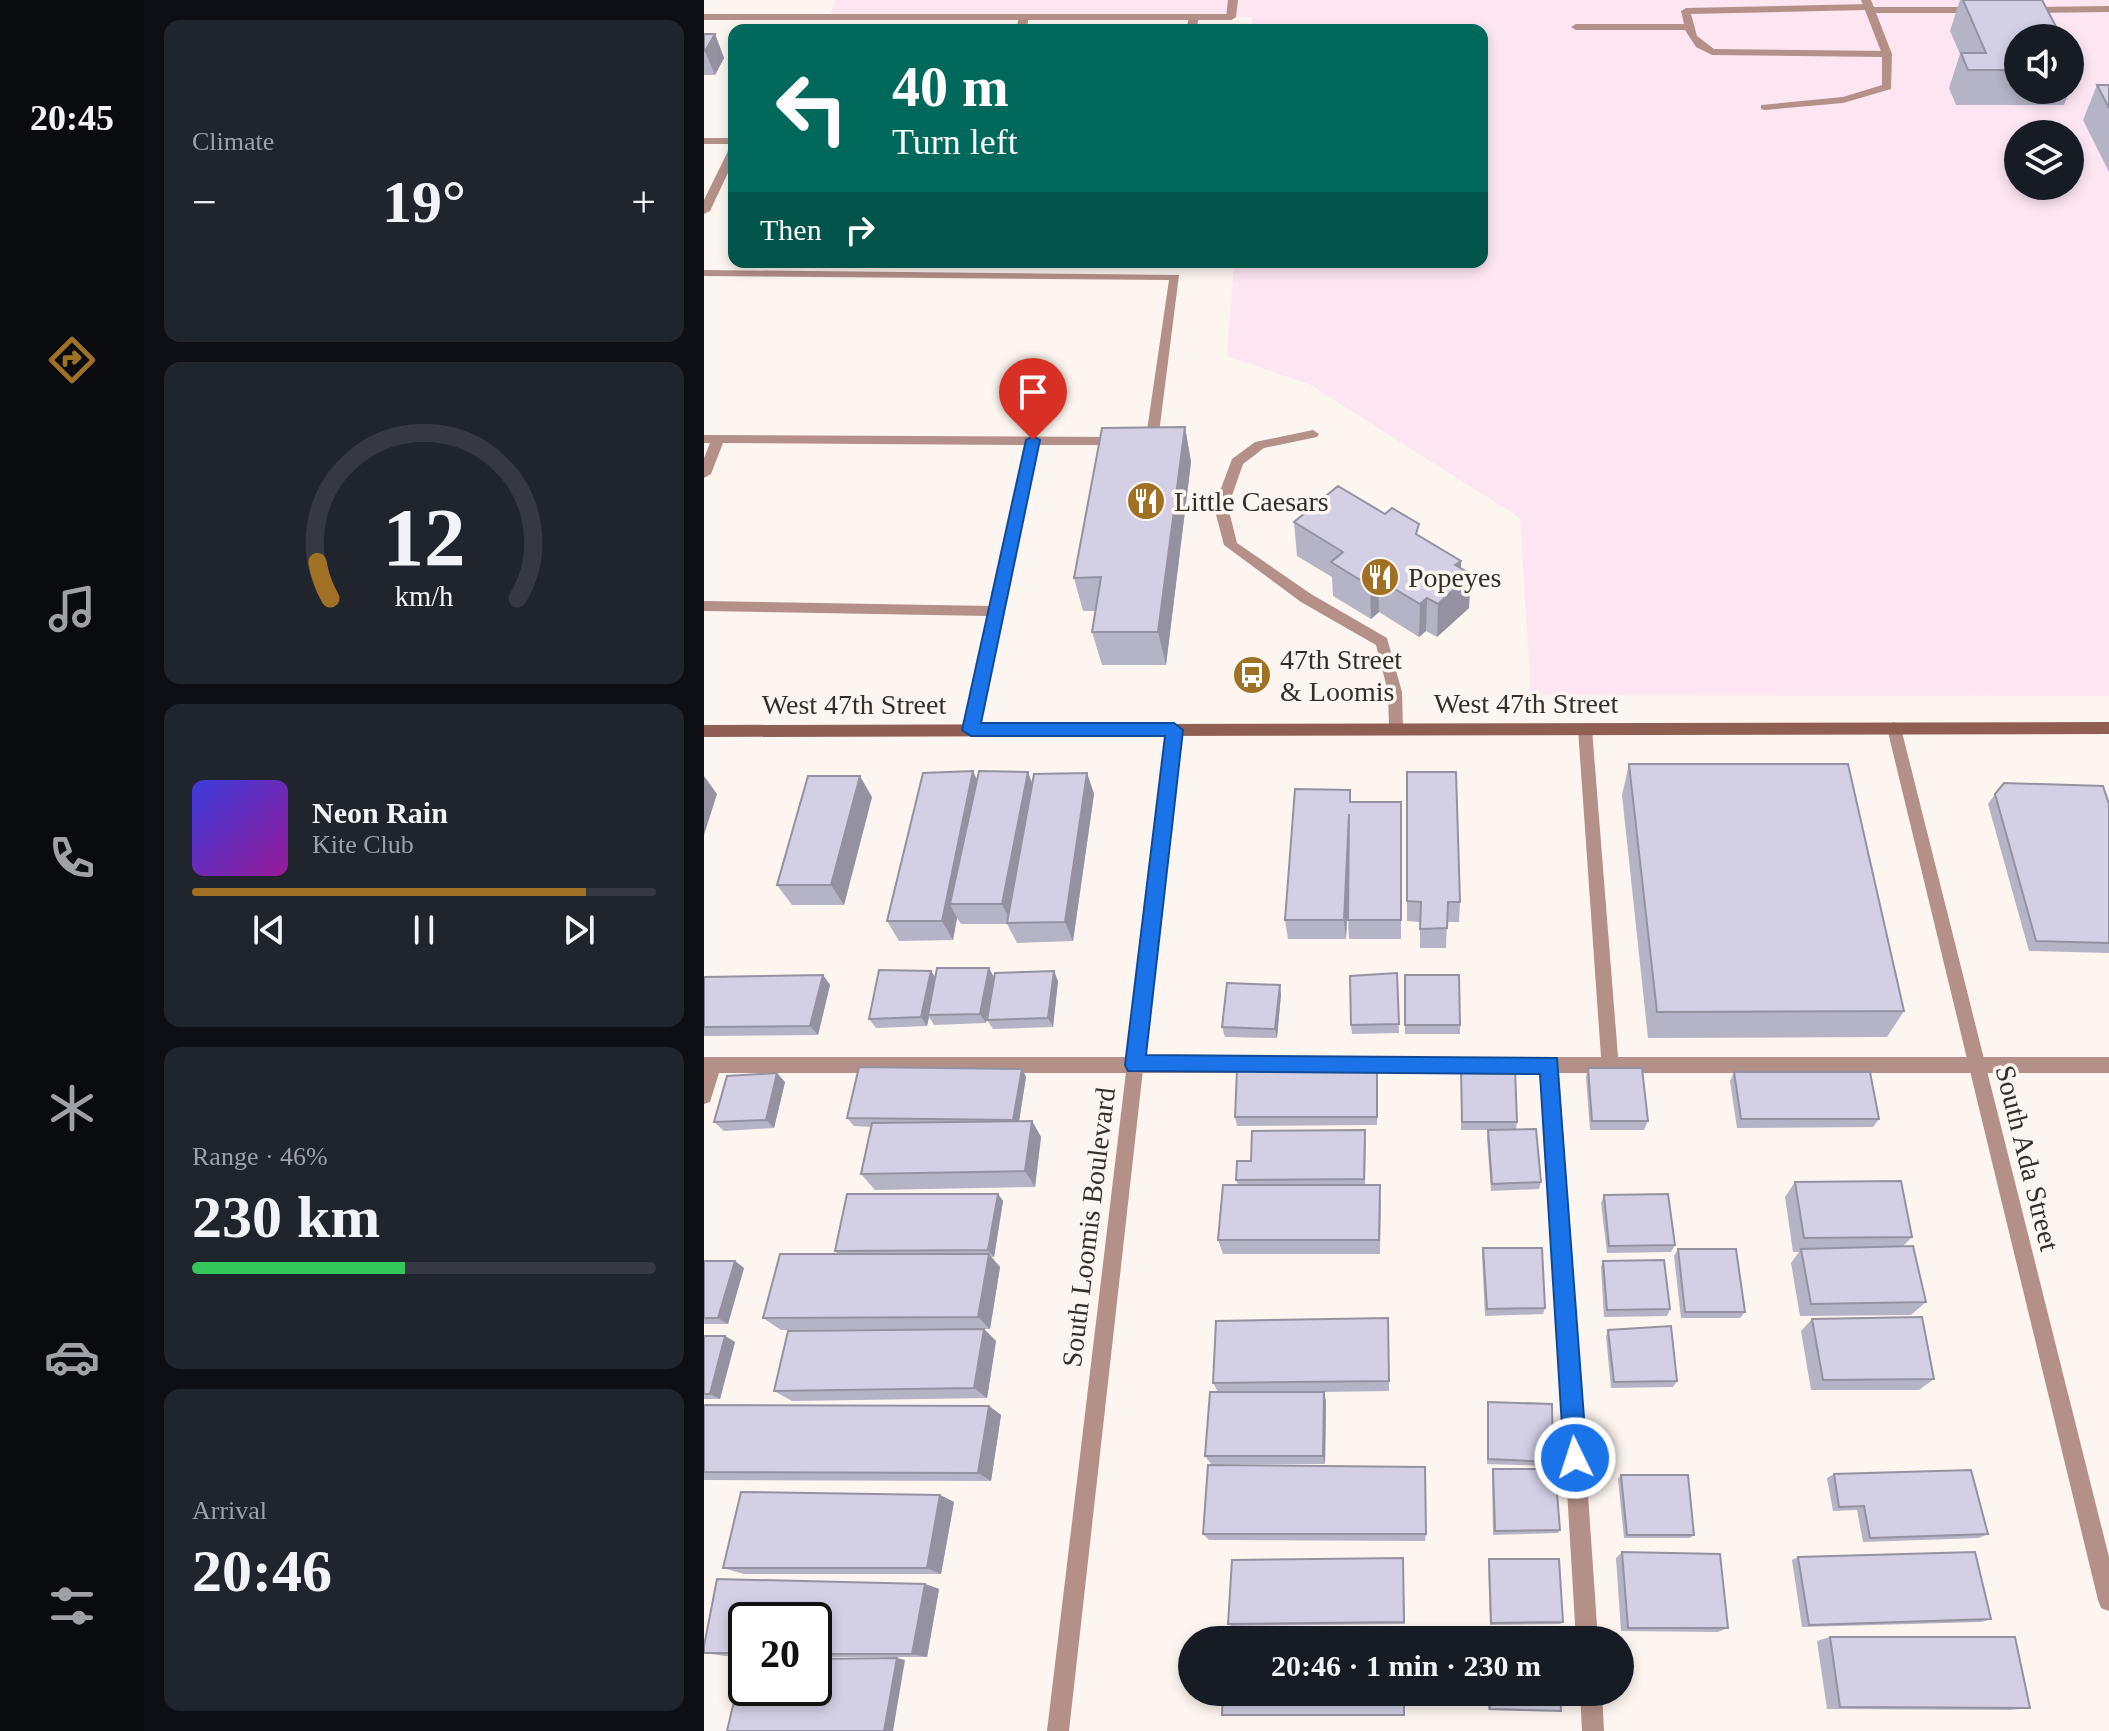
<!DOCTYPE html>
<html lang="en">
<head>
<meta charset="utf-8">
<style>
	body { margin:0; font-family:Georgia,serif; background:#20242c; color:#f1f3f6; height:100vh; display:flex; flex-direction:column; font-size:30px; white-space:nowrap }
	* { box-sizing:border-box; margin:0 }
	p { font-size:26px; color:#9ea1a6 }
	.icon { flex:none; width:44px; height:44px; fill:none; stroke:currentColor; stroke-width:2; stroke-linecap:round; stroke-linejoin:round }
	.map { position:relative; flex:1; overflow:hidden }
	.drawer { display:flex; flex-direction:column; gap:20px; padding:20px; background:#0d0f14; width:560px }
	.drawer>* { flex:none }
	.guide { position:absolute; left:24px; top:24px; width:760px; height:244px; border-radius:16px; box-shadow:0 4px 12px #0003; background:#00695c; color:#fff; overflow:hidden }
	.buttons { position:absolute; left:1300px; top:24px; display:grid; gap:16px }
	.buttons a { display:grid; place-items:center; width:80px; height:80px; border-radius:50%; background:#171b24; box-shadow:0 4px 12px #0003; font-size:40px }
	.speed { position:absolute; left:24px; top:1602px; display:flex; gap:16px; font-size:40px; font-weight:700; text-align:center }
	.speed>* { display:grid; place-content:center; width:104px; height:104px; border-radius:50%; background:#171b24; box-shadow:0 4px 12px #0003; line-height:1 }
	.speed .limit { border:4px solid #111; border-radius:12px; background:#fff; color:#111 }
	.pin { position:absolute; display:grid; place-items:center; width:68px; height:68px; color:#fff; margin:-82px -34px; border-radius:50% 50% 50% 0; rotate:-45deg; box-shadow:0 0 8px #0007 }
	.pin .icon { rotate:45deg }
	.me { position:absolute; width:88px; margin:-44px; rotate:356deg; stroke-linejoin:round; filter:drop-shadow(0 0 6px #0008) }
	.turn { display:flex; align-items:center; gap:28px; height:168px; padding:0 32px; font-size:36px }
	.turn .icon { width:104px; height:104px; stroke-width:2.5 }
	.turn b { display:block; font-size:56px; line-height:68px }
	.then { display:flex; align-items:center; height:76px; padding:0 32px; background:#0003; gap:16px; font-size:30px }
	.big { font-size:60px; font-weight:800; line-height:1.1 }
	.drawer .card { flex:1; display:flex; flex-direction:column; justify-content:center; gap:12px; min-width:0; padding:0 28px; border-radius:16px; background:#20242c }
	.drawer .dial { align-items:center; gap:0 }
	.dial svg { height:208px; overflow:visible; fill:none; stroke:#363941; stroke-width:7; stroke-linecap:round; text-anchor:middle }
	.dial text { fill:#f1f3f6; stroke:none }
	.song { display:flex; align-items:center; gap:24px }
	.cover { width:96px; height:96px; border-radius:12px; background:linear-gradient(135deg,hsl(240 70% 55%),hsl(300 70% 35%)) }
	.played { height:8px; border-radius:4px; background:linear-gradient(90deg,#a07124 85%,#363941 85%) }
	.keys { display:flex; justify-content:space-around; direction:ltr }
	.heat { display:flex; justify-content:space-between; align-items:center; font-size:44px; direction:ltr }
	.charge { height:12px; border-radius:6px; background:linear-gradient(90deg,#34c759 46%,#363941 0) }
	.trip { position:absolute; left:474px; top:1626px; width:456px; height:80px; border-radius:40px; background:#171b24; box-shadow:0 4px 12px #0003; font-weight:800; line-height:80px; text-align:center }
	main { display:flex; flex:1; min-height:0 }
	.tab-bar { display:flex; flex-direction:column; width:144px; justify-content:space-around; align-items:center; background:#090b0e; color:#9ea1a6 }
	.tab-bar .icon { width:56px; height:56px }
	.tab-bar .selected { color:#a07124 }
	.tab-bar b { font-size:36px; color:#f1f3f6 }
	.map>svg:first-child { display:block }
</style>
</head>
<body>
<main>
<nav class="tab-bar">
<b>20:45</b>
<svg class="icon selected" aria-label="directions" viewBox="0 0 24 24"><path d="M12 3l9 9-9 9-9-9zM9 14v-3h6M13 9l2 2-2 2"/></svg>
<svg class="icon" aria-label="music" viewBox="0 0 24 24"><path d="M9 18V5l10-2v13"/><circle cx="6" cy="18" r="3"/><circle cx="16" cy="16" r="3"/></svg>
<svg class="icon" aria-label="phone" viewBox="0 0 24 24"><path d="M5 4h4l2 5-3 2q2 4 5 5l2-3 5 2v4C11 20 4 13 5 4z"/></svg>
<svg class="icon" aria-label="climate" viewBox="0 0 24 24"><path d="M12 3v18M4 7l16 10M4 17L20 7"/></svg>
<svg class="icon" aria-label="car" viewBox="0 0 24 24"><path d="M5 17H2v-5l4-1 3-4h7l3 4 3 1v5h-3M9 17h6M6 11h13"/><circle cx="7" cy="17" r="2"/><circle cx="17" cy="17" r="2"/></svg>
<svg class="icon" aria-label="filters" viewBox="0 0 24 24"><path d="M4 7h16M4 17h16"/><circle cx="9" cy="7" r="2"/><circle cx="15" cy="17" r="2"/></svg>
</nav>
<section class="drawer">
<div class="card"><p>Climate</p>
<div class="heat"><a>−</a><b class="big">19°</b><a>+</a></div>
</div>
<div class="card dial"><svg viewBox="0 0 100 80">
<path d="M14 69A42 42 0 1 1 86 69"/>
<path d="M14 69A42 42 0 0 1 9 55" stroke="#a07124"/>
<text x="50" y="56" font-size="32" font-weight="700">12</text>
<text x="50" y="72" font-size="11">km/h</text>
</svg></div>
<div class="card">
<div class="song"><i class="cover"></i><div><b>Neon Rain</b><p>Kite Club</p></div></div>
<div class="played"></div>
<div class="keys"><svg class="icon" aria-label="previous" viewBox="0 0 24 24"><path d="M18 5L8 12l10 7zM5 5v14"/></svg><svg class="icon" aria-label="pause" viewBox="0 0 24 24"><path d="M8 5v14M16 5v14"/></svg><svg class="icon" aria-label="next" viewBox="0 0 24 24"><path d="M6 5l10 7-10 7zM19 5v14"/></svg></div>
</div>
<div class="card"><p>Range · 46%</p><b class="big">230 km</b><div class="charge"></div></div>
<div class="card"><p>Arrival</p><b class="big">20:46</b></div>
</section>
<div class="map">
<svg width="1405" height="1731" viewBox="0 0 1405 1731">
	<rect width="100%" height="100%" fill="#fdf5ef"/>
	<path fill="#fde6f2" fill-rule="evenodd" d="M 132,0 L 1405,0 L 1405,696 L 827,695 L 816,518 L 605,384 L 523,356 L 530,262 L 778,262 L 778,30 L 548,30 L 548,17 L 125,17 ZM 1314,38 L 1366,38 L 1366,90 L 1314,90 ZM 1314,134 L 1366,134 L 1366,186 L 1314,186 Z"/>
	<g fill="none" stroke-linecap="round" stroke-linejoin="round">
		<g fill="#b49088" fill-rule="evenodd">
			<polygon points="524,0 534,0 532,17 527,20 522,17"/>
			<polygon points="1165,4 1170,7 1271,7 1276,10 1271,13 1167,13 1162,10 987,14 993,36 1010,49 1183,51 1188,54 1187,89 1139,103 1061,110 1057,109 1057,105 1139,97 1178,85 1178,57 1008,55 992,47 981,30 872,30 867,27 872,24 980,24 977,11 982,8"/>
			<polygon points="1405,6 1405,12 1323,13 1318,10 1323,7"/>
			<polygon points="320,14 325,17 322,30 312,30 315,17"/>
			<polygon points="490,14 495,17 492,30 482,30 485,17"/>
			<rect x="0" y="138" width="30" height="6"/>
			<polygon points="0,270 475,275 454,441 448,445 437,444 436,441 442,437 465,280 0,276"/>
			<polygon points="609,430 615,434 613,437 560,448 539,464 524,507 533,543 607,594 683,638 698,692 699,729 692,735 685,729 684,692 672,645 597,602 520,545 510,507 528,459 551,442"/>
			<polygon points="0,435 415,437 421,441 415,445 334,445 274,730 267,736 260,730 284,616 0,611 0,601 287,606 322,445 19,443 7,474 0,478 0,458 6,443 0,443"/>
			<polygon points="881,723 888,729 914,1057 1405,1057 1405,1073 855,1073 894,1640 872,1640 838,1073 15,1073 6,1102 0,1104 0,1057 897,1057 874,729"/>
			<polygon points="876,1692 898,1692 900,1731 878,1731"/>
		</g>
		<g fill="#b49088" fill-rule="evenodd">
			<polygon points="1157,0 1167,0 1188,54 1186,56 1178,54"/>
			<polygon points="0,14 527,14 532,17 527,20 0,20"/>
			<polygon points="30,146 30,160 6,211 0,214 0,200 25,149"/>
			<polygon points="1190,722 1197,728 1405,1557 1405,1611 1397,1608 1394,1600 1183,728"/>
			<polygon points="470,724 477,730 365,1731 343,1731 463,730"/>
		</g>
		<polygon fill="#915e53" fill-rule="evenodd" points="1405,722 1405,734 0,737 0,725"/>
	</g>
	<g fill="#b5b3c6">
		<polygon points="1256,0 1338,0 1314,38 1314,90 1366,90 1366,55 1374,70 1360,105 1252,105 1245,88 1256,54 1246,31"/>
		<polygon points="0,34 11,34 20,58 11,75 0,75"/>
		<polygon points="1393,85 1405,85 1405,172 1379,120"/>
		<polygon points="481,427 487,462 462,665 398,665 388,632 392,611 379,611 370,578"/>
		<polygon points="590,522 715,536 757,561 757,568 765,608 733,637 722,631 715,637 675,612 667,619 629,596 628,577 593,556"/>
		<polygon points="925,764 1200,1011 1183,1037 944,1038 918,795"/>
		<polygon points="269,771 273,780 328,782 383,773 390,794 369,941 313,943 303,924 257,924 253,918 249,940 195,941 183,921"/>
		<polygon points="703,772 756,902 755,922 743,922 742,948 716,948 716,922 703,921"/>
		<polygon points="1291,794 1405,804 1405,953 1325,951 1284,804"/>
		<polygon points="168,797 140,905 88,905 73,885"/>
		<polygon points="647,802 697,802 697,939 645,939 644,920 645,876 642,939 584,939 581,920"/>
		<polygon points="227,971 231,978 290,977 354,981 349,1027 289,1029 283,1020 289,985 282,1023 230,1025 225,1017 223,1026 172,1028 165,1019"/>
		<polygon points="693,973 695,1033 648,1034 647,1025"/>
		<polygon points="119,975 126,985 114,1035 0,1036 0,977"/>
		<polygon points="701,975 756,1025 756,1034 701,1034"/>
		<polygon points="577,994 573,1038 521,1037 518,1027"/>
		<polygon points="673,1068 673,1125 533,1126 531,1117"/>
		<polygon points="757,1068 813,1122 812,1129 837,1182 835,1189 787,1191 783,1138 784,1130 757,1130"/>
		<polygon points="884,1068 944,1121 940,1130 886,1130 882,1077"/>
		<polygon points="318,1069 322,1077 315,1121 328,1121 337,1137 331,1187 171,1190 157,1174 167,1127 150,1126 143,1118"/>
		<polygon points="1030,1072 1175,1119 1169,1127 1033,1128 1026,1081"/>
		<polygon points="81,1082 70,1128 20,1131 10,1122"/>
		<polygon points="662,1138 661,1185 677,1200 676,1254 519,1254 514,1240 534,1185 532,1180 547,1161"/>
		<polygon points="1091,1182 1208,1237 1199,1246 1222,1302 1207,1315 1096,1316 1087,1263 1095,1252 1089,1252 1081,1197"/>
		<polygon points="294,1194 299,1201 290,1257 287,1257 296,1267 286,1329 77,1330 59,1318 134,1254 131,1251"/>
		<polygon points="900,1195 971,1245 967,1252 903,1253 897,1203"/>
		<polygon points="779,1248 841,1308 839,1314 781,1316 778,1255"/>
		<polygon points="974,1249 1041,1312 1036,1318 977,1318 970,1256"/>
		<polygon points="0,1261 31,1261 40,1268 24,1324 0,1324"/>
		<polygon points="899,1261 966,1309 963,1316 900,1317 897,1267"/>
		<polygon points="684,1318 685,1391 620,1392 622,1402 621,1464 507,1464 501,1456 514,1392 509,1383"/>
		<polygon points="1108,1319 1230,1379 1215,1390 1107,1390 1097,1331"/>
		<polygon points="280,1329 292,1341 283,1398 88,1401 70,1391"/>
		<polygon points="904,1330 973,1381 969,1387 907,1388 902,1336"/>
		<polygon points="0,1336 21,1336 31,1342 16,1399 0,1399"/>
		<polygon points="784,1402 849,1462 847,1466 783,1464 783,1408"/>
		<polygon points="0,1405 285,1406 297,1415 287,1481 0,1480"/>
		<polygon points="789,1469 856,1530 854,1533 789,1535 788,1473"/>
		<polygon points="1130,1474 1284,1534 1275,1538 1159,1542 1153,1510 1129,1511 1123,1478"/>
		<polygon points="917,1475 990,1535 986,1538 920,1538 914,1479"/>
		<polygon points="236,1495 250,1502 237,1574 40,1574 19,1568"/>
		<polygon points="499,1534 722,1534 721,1541 505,1540"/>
		<polygon points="918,1552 1024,1628 1014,1632 917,1631 912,1558"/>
		<polygon points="1094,1557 1287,1619 1277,1622 1098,1627 1088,1560"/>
		<polygon points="699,1558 701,1624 527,1626 524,1624"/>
		<polygon points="785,1559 859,1622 856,1624 786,1625 784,1562"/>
		<polygon points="13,1579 221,1584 235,1589 223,1657 110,1657 110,1620 42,1620 42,1656 21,1656 0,1653 0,1646"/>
		<polygon points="1126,1637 1326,1708 1306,1710 1123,1709 1113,1641"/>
		<polygon points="784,1692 856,1692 857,1711 784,1710"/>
	</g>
	<g fill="#9492a1">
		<polygon points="11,34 20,58 11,75 1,51"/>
		<polygon points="481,427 487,462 462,665 454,632"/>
		<polygon points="757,561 756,584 767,574 765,608 733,637 734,604 751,565"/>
		<polygon points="674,579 675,612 667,619 666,586"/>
		<polygon points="723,598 722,631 715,637 716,604"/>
		<polygon points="269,771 279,793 246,904 253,918 249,940 238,921"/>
		<polygon points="324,772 332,794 308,924 298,904"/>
		<polygon points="383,773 390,794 369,941 361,922"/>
		<polygon points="0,776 13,794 0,835"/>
		<polygon points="156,776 168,797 140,905 127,885"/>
		<polygon points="645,814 647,835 642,939 640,920"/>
		<polygon points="285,968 290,977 282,1023 276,1014"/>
		<polygon points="227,971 233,980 223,1026 217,1017"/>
		<polygon points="350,971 354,981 349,1027 344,1018"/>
		<polygon points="119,975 126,985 114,1035 106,1026"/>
		<polygon points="576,985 577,994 573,1038 571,1029"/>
		<polygon points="318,1069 322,1077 314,1128 309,1120"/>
		<polygon points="73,1073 81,1082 70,1128 62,1120"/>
		<polygon points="328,1121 337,1137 331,1187 321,1171"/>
		<polygon points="294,1194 299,1201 290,1257 284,1250"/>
		<polygon points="285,1254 296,1267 286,1329 274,1317"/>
		<polygon points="31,1261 40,1268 24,1324 14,1318"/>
		<polygon points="280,1329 292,1341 283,1398 270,1388"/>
		<polygon points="21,1336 31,1342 16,1399 6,1394"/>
		<polygon points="620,1392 622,1402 621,1464 619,1456"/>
		<polygon points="285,1406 297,1415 287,1481 274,1473"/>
		<polygon points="236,1495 250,1502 237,1574 223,1568"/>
		<polygon points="221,1584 235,1589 223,1657 208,1654"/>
		<polygon points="193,1658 201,1660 189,1731 180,1731"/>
	</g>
	<g fill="#d3d0e6" stroke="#9492a1" stroke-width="2">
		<polygon points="1259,0 1338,0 1358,38 1314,38 1314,70 1264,70 1257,53 1282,53"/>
		<polygon points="0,34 11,34 1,51 0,51"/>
		<polygon points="1366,55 1374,70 1366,70"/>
		<polygon points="1393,85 1405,85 1405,108"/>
		<polygon points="481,427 454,632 388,632 397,577 370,578 398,428"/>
		<polygon points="634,486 681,514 688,508 715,524 712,534 757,561 751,565 767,574 734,604 723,598 716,604 674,579 666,586 627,562 639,552 590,522"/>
		<polygon points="925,764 1144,764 1200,1011 953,1012"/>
		<polygon points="269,771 238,921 183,921 219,773"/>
		<polygon points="275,771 324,772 298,904 246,904"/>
		<polygon points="703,772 752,772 756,902 744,902 743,928 716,929 717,902 703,901"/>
		<polygon points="383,773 361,922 303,923 330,774"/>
		<polygon points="104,776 156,776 127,885 73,885"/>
		<polygon points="1300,783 1399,786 1405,804 1405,943 1332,941 1291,794"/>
		<polygon points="591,789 646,790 646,802 697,802 697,920 644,920 645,814 640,920 581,920"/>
		<polygon points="233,968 285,968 276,1014 224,1015"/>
		<polygon points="175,970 227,971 217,1017 165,1019"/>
		<polygon points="350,971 344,1018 283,1020 291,973"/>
		<polygon points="693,973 695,1024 647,1025 646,976"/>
		<polygon points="119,975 106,1026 0,1027 0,977"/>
		<polygon points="701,975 755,975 756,1025 701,1025"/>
		<polygon points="523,983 576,985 571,1029 518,1027"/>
		<polygon points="155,1067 318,1069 309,1120 143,1118"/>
		<polygon points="673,1068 673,1117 531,1117 533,1070"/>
		<polygon points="757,1068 811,1068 813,1122 758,1122"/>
		<polygon points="884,1068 938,1068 944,1121 888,1121"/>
		<polygon points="1030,1072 1166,1072 1175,1119 1037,1119"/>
		<polygon points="73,1073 62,1120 10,1122 23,1076"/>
		<polygon points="328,1121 321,1171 157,1174 168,1123"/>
		<polygon points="832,1129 837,1182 788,1184 784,1130"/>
		<polygon points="661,1130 660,1179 532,1180 533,1161 547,1161 548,1131"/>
		<polygon points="1197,1181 1208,1237 1100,1238 1091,1182"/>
		<polygon points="519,1185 676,1185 675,1240 514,1240"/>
		<polygon points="143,1194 294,1194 284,1250 131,1251"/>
		<polygon points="964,1194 971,1245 905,1246 900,1195"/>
		<polygon points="1209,1246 1222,1302 1107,1304 1097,1249"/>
		<polygon points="779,1248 838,1248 841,1308 783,1309"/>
		<polygon points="974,1249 1032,1249 1041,1312 981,1312"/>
		<polygon points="76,1254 285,1254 274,1317 59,1318"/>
		<polygon points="960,1260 966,1309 903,1310 899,1261"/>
		<polygon points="0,1261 31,1261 14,1318 0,1318"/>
		<polygon points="1218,1317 1230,1379 1119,1380 1108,1319"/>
		<polygon points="684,1318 685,1381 509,1383 512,1321"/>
		<polygon points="967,1326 973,1381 910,1382 904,1330"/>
		<polygon points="280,1329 270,1388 70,1391 84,1331"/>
		<polygon points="0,1336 21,1336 6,1394 0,1394"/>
		<polygon points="506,1392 620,1392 619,1456 501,1456"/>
		<polygon points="784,1402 848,1404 849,1462 784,1459"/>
		<polygon points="0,1405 285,1406 274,1473 0,1472"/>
		<polygon points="504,1465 721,1467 722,1534 499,1534"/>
		<polygon points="789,1469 851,1469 856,1530 791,1531"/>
		<polygon points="1267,1470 1284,1534 1166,1538 1160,1506 1135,1507 1130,1474"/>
		<polygon points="917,1475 984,1475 990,1535 923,1535"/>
		<polygon points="37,1492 236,1495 223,1568 19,1568"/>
		<polygon points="918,1552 1016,1554 1024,1628 924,1628"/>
		<polygon points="1271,1552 1287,1619 1105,1625 1094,1557"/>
		<polygon points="699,1558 700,1622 524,1624 528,1560"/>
		<polygon points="785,1559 855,1559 859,1622 787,1623"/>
		<polygon points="13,1579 221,1584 208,1654 110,1654 110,1620 42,1620 42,1653 0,1653 0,1646"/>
		<polygon points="1126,1637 1311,1637 1326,1708 1136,1707"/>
		<polygon points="193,1658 180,1731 23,1731 40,1659 42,1659 42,1688 110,1688 110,1659"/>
		<polygon points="519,1692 700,1692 700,1715 518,1715"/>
		<polygon points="785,1692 856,1692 857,1711 786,1709"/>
	</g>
	<polygon fill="#1a73e8" stroke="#114b97" stroke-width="2" points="329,436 336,440 277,723 470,723 479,730 442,1055 853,1058 883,1458 880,1466 871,1470 863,1466 860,1458 836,1074 424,1071 421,1065 461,736 267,736 258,730 322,440"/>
	<defs>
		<g id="restaurant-disc" transform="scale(2)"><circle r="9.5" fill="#a07124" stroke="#fdf5ef"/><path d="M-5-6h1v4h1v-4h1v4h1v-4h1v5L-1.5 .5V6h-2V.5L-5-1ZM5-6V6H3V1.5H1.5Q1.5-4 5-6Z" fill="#fff"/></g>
		<g id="bus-disc" transform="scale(2)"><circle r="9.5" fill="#a07124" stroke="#fdf5ef"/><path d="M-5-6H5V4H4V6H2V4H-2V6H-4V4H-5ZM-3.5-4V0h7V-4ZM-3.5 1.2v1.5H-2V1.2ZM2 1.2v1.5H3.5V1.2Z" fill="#fff"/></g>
	</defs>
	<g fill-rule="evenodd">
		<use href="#restaurant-disc" x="442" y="501"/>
		<use href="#restaurant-disc" x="676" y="577"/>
		<use href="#bus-disc" x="548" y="675"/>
	</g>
	<g text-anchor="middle" stroke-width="7" stroke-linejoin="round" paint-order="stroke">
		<g font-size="28" fill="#362e28" stroke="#fdf5ef" text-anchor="start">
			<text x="470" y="511">Little Caesars</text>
			<text x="704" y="587">Popeyes</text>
			<text x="576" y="669">47th Street<tspan x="576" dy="32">&amp; Loomis</tspan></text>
		</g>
		<g font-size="28" fill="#362e28" stroke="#fdf5ef">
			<text x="822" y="713">West 47th Street</text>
			<text x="150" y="714">West 47th Street</text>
			<text transform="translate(1324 1158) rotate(76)" y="10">South Ada Street</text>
			<text transform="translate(384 1227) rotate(-83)" y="10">South Loomis Boulevard</text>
		</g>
	</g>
</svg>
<div class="buttons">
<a><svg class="icon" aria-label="sound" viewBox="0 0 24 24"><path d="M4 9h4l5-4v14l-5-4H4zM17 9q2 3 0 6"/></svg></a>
<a><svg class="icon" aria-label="layers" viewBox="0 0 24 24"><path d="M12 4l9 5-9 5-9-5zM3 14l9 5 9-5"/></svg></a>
</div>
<div class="speed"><div class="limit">20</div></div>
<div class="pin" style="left:329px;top:440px;background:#d93025"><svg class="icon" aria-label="arrive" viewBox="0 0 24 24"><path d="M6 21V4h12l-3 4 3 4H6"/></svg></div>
<svg class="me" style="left:871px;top:1458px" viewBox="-20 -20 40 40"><circle r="17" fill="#1a73e8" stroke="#fff" stroke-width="3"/><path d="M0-11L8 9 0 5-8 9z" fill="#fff"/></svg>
<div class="trip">20:46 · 1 min · 230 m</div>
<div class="guide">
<div class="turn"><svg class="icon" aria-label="left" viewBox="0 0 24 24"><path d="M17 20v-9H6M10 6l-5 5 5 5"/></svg><div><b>40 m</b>Turn left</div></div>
<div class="then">Then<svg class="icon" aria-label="right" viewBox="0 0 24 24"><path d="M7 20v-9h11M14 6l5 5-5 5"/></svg></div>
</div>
</div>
</main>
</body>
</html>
